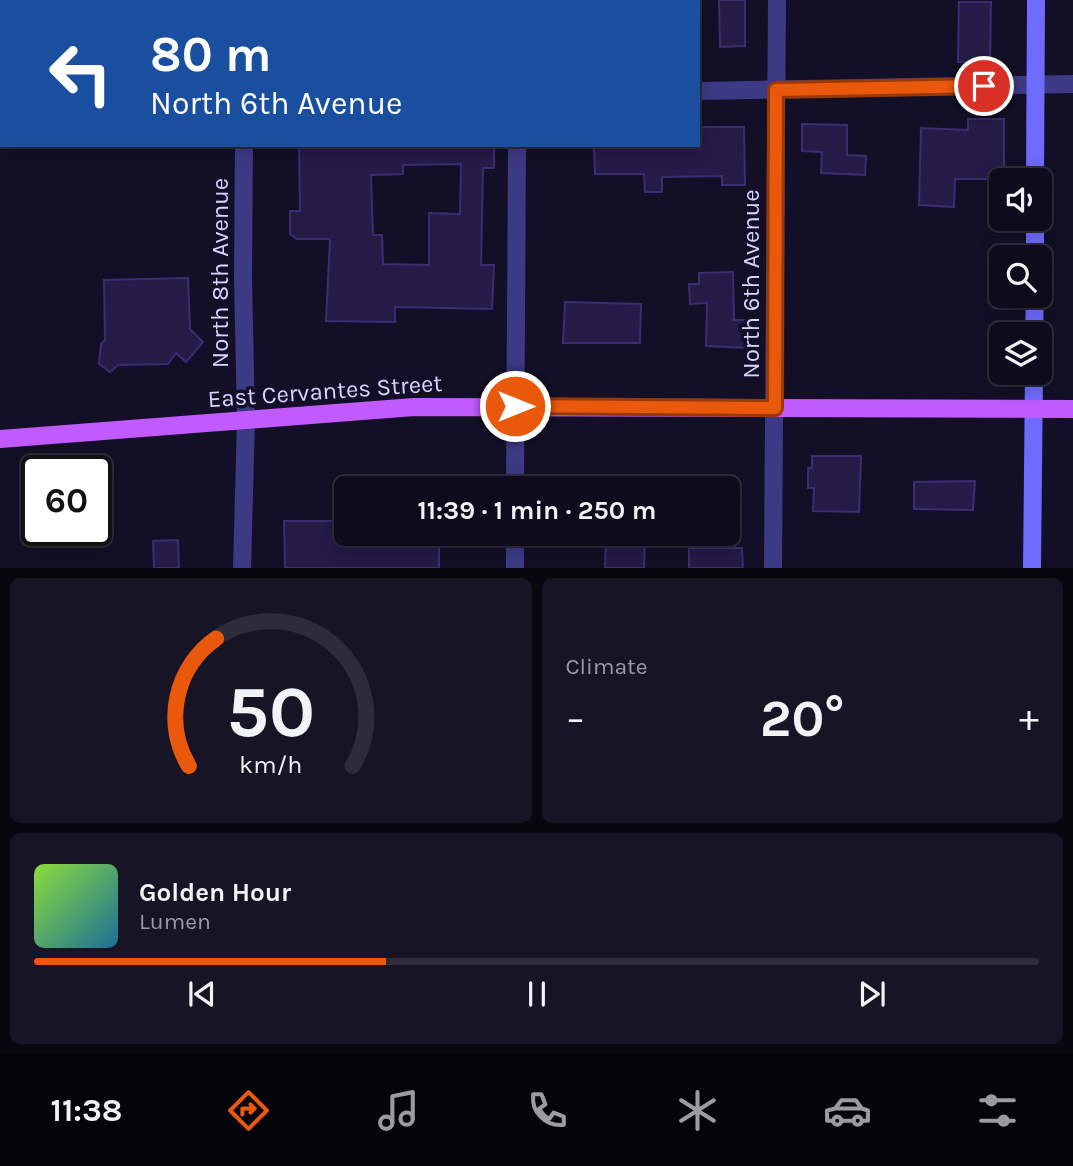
<!DOCTYPE html>
<html lang="en">
<head>
<meta charset="utf-8">
<style>
	body { margin:0; font-family:Karla,sans-serif; background:#171425; color:#f1f3f6; height:100vh; display:flex; flex-direction:column; font-size:26px; white-space:nowrap }
	* { box-sizing:border-box; margin:0 }
	p { font-size:23px; color:#9b9ba3 }
	.icon { flex:none; width:38px; height:38px; fill:none; stroke:currentColor; stroke-width:2; stroke-linecap:round; stroke-linejoin:round }
	.map { position:relative; height:568px; overflow:hidden }
	.sheet { display:flex; flex-direction:column; gap:10px; padding:10px; background:#08060f; flex:1 }
	.sheet>* { flex:none }
	.top-card { position:absolute; left:0px; top:0px; width:700px; height:147px; box-shadow:0 4px 18px #0003,0 0 0 2px #2e2b3b; background:#1a4fa0; color:#fff; overflow:hidden }
	.fabs { position:absolute; left:989px; top:168px; display:grid; gap:14px }
	.fabs a { display:grid; place-items:center; width:63px; height:63px; border-radius:10px; background:#0e0b1c; box-shadow:0 4px 18px #0003,0 0 0 2px #2e2b3b; font-size:35px }
	.speed { position:absolute; left:21px; top:455px; display:flex; gap:14px; font-size:35px; font-weight:700; text-align:center }
	.speed>* { display:grid; place-content:center; width:91px; height:91px; border-radius:50%; background:#0e0b1c; box-shadow:0 4px 18px #0003,0 0 0 2px #2e2b3b; line-height:1 }
	.speed .limit { border:4px solid #111; border-radius:10px; background:#fff; color:#111 }
	.pin { position:absolute; display:grid; place-items:center; width:60px; height:60px; color:#fff; margin:-30px; border:4px solid #fff; border-radius:50%; box-shadow:0 2px 7px #0007 }
	.me { position:absolute; width:77px; margin:-38px; rotate:90deg; stroke-linejoin:round; filter:drop-shadow(0 0 5px #0008) }
	.turn { display:flex; align-items:center; gap:24px; height:147px; padding:0 35px; font-size:32px }
	.turn .icon { width:91px; height:91px; stroke-width:2.5 }
	.turn b { display:block; font-size:49px; line-height:60px }
	.big { font-size:52px; font-weight:700; line-height:1.1 }
	.sheet .card { flex:1; display:flex; flex-direction:column; justify-content:center; gap:10px; min-width:0; padding:0 24px; border-radius:10px; background:#171425 }
	.sheet .dial { align-items:center; gap:0 }
	.dial svg { height:182px; overflow:visible; fill:none; stroke:#2e2b3b; stroke-width:7; stroke-linecap:round; text-anchor:middle }
	.dial text { fill:#f1f3f6; stroke:none }
	.song { display:flex; align-items:center; gap:21px }
	.cover { width:84px; height:84px; border-radius:10px; background:linear-gradient(135deg,hsl(90 70% 55%),hsl(200 70% 35%)) }
	.played { height:7px; border-radius:4px; background:linear-gradient(90deg,#ea580c 35%,#2e2b3b 35%) }
	.keys { display:flex; justify-content:space-around; direction:ltr }
	.heat { display:flex; justify-content:space-between; align-items:center; font-size:38px; direction:ltr }
	.sheet .tiles { flex:1; display:grid; gap:10px; grid-template-columns:1fr 1fr }
	.card:last-child { grid-column:span 2 }
	.trip { position:absolute; left:334px; top:476px; width:406px; height:70px; border-radius:10px; background:#0e0b1c; box-shadow:0 4px 18px #0003,0 0 0 2px #2e2b3b; font-weight:700; line-height:70px; text-align:center }
	.tab-bar { display:flex; height:112px; justify-content:space-around; align-items:center; background:#06040b; color:#9b9ba3 }
	.tab-bar .icon { width:49px; height:49px }
	.tab-bar .on { color:#ea580c }
	.tab-bar b { font-size:32px; color:#f1f3f6 }
	.map>svg:first-child { display:block }
</style>
</head>
<body>
<div class="map">
<svg width="1073" height="568" viewBox="0 0 1073 568">
	<rect width="100%" height="100%" fill="#130f26"/>
	<g fill="#241b47" stroke="#3b2d73" stroke-width="2" fill-rule="evenodd">
		<polygon points="719,0 745,0 745,46 720,47"/>
		<polygon points="959,2 991,2 990,63 958,62"/>
		<polygon points="968,119 1004,119 1004,179 955,179 954,207 919,205 921,128 968,130"/>
		<polygon points="802,124 847,125 847,155 866,156 865,175 821,173 822,152 802,151"/>
		<polygon points="698,127 744,127 745,185 722,185 722,176 662,177 662,192 645,192 644,174 595,174 594,145 698,145"/>
		<path d="M 299,145 L 494,145 L 494,168 L 483,168 L 481,265 L 494,265 L 492,309 L 395,307 L 395,322 L 326,321 L 330,239 L 297,239 L 290,234 L 290,211 L 300,211 ZM 461,164 L 460,214 L 429,213 L 429,265 L 383,264 L 382,235 L 373,235 L 371,175 L 403,174 L 403,165 Z"/>
		<polygon points="733,272 734,320 748,320 747,348 706,346 707,303 690,304 689,284 699,284 699,273"/>
		<polygon points="188,278 190,329 203,342 186,362 176,353 168,364 118,365 110,372 99,364 101,344 105,340 104,280"/>
		<polygon points="565,302 641,304 640,343 563,343"/>
		<polygon points="812,456 861,456 859,512 813,511 814,488 808,488 808,468 812,468"/>
		<polygon points="975,481 973,510 914,509 914,482"/>
		<polygon points="284,521 346,521 346,534 439,534 439,568 285,568"/>
		<polygon points="606,534 645,534 644,568 605,568"/>
		<polygon points="178,540 179,568 154,568 153,541"/>
		<polygon points="689,548 742,548 743,568 689,568"/>
	</g>
	<g fill="none" stroke-linecap="round" stroke-linejoin="round">
		<g stroke="#3d3a85" stroke-width="18">
			<polyline points="245,2 245,0"/>
			<polyline points="518,2 518,0"/>
			<polyline points="698,91 1073,84"/>
			<polyline points="0,105 2,105"/>
			<polyline points="515,488 517,145"/>
			<polyline points="242,568 246,421 243,276 244,145"/>
			<polyline points="515,568 515,534"/>
			<polyline points="773,568 777,0"/>
		</g>
		<g stroke="#6f6bff" stroke-width="18">
			<polyline points="1035,180 1036,0"/>
			<polyline points="1035,257 1035,219"/>
			<polyline points="1034,334 1035,296"/>
			<polyline points="1032,568 1034,373"/>
		</g>
		<polyline stroke="#c25bff" stroke-width="18" points="0,439 414,407 1073,409"/>
	</g>
	<g fill="none" stroke-linecap="round" stroke-linejoin="round">
		<g stroke="#983908" stroke-width="18">
			<polyline id="route" points="515,406 775,408 776,90 984,86"/>
		</g>
		<use href="#route" stroke="#ea580c" stroke-width="12"/>
	</g>
	<g text-anchor="middle" stroke-width="7" stroke-linejoin="round" paint-order="stroke">
		<g font-size="24" fill="#d9d4ff" stroke="#130f26">
			<text transform="translate(220 273) rotate(-90)" y="8">North 8th Avenue</text>
			<text transform="translate(751 284) rotate(-90)" y="8">North 6th Avenue</text>
			<text transform="translate(325 391) rotate(-4)" y="8">East Cervantes Street</text>
		</g>
	</g>
</svg>
<div class="fabs">
<a><svg class="icon" aria-label="sound" viewBox="0 0 24 24"><path d="M4 9h4l5-4v14l-5-4H4zM17 9q2 3 0 6"/></svg></a>
<a><svg class="icon" aria-label="search" viewBox="0 0 24 24"><circle cx="10" cy="10" r="6"/><path d="M15 15l6 6"/></svg></a>
<a><svg class="icon" aria-label="layers" viewBox="0 0 24 24"><path d="M12 4l9 5-9 5-9-5zM3 14l9 5 9-5"/></svg></a>
</div>
<div class="speed"><div class="limit">60</div></div>
<div class="pin" style="left:984px;top:86px;background:#d93025"><svg class="icon" aria-label="arrive" viewBox="0 0 24 24"><path d="M6 21V4h12l-3 4 3 4H6"/></svg></div>
<svg class="me" style="left:515px;top:406px" viewBox="-20 -20 40 40"><circle r="17" fill="#ea580c" stroke="#fff" stroke-width="3"/><path d="M0-11L8 9 0 5-8 9z" fill="#fff"/></svg>
<div class="trip">11:39 · 1 min · 250 m</div>
<div class="top-card">
<div class="turn"><svg class="icon" aria-label="left" viewBox="0 0 24 24"><path d="M17 20v-9H6M10 6l-5 5 5 5"/></svg><div><b>80 m</b>North 6th Avenue</div></div>
</div>
</div>
<section class="sheet">
<div class="tiles">
<div class="card dial"><svg viewBox="0 0 100 80">
<path d="M14 69A42 42 0 1 1 86 69"/>
<path d="M14 69A42 42 0 0 1 26 13" stroke="#ea580c"/>
<text x="50" y="56" font-size="32" font-weight="700">50</text>
<text x="50" y="72" font-size="11">km/h</text>
</svg></div>
<div class="card"><p>Climate</p>
<div class="heat"><a>−</a><b class="big">20°</b><a>+</a></div>
</div>
<div class="card">
<div class="song"><i class="cover"></i><div><b>Golden Hour</b><p>Lumen</p></div></div>
<div class="played"></div>
<div class="keys"><svg class="icon" aria-label="previous" viewBox="0 0 24 24"><path d="M18 5L8 12l10 7zM5 5v14"/></svg><svg class="icon" aria-label="pause" viewBox="0 0 24 24"><path d="M8 5v14M16 5v14"/></svg><svg class="icon" aria-label="next" viewBox="0 0 24 24"><path d="M6 5l10 7-10 7zM19 5v14"/></svg></div>
</div>
</div>
</section>
<nav class="tab-bar">
<b>11:38</b>
<svg class="icon on" aria-label="directions" viewBox="0 0 24 24"><path d="M12 3l9 9-9 9-9-9zM9 14v-3h6M13 9l2 2-2 2"/></svg>
<svg class="icon" aria-label="music" viewBox="0 0 24 24"><path d="M9 18V5l10-2v13"/><circle cx="6" cy="18" r="3"/><circle cx="16" cy="16" r="3"/></svg>
<svg class="icon" aria-label="phone" viewBox="0 0 24 24"><path d="M5 4h4l2 5-3 2q2 4 5 5l2-3 5 2v4C11 20 4 13 5 4z"/></svg>
<svg class="icon" aria-label="climate" viewBox="0 0 24 24"><path d="M12 3v18M4 7l16 10M4 17L20 7"/></svg>
<svg class="icon" aria-label="car" viewBox="0 0 24 24"><path d="M5 17H2v-5l4-1 3-4h7l3 4 3 1v5h-3M9 17h6M6 11h13"/><circle cx="7" cy="17" r="2"/><circle cx="17" cy="17" r="2"/></svg>
<svg class="icon" aria-label="filters" viewBox="0 0 24 24"><path d="M4 7h16M4 17h16"/><circle cx="9" cy="7" r="2"/><circle cx="15" cy="17" r="2"/></svg>
</nav>
</body>
</html>
